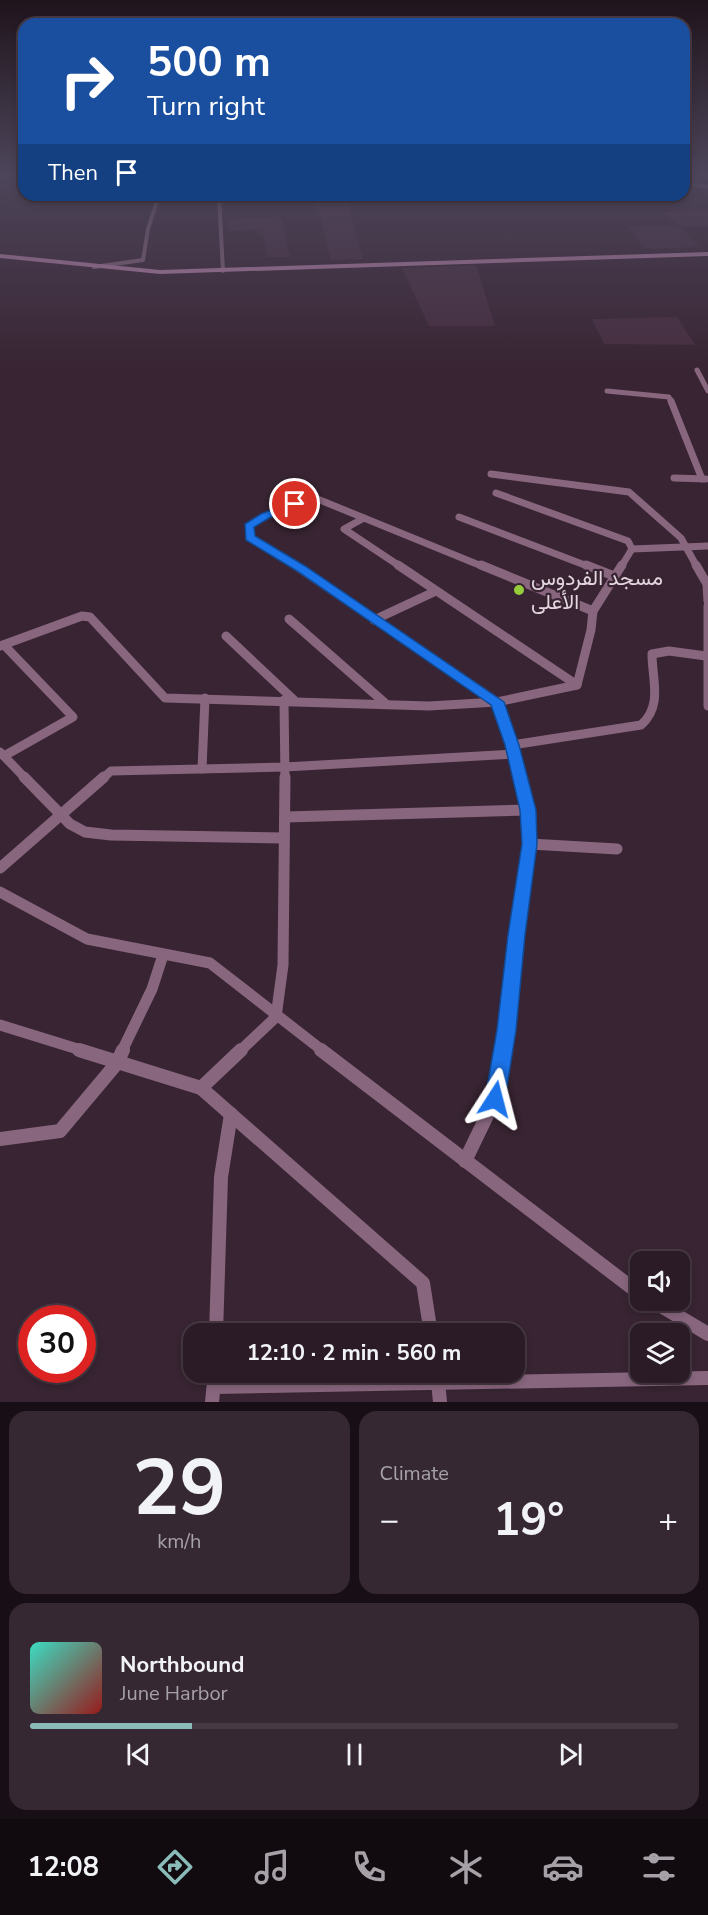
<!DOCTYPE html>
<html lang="en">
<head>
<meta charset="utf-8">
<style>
	body { margin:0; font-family:"Nunito Sans",Vazirmatn,sans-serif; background:#362832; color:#f1f3f6; height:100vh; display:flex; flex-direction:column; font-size:22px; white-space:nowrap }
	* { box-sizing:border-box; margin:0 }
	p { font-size:20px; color:#a5a1a7 }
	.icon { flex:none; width:33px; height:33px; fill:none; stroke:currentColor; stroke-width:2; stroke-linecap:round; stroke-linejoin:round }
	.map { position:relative; height:1402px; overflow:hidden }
	.details { display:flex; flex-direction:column; gap:9px; padding:9px; background:#170f15; flex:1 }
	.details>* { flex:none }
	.top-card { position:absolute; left:18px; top:18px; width:672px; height:183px; border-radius:18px; box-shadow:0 3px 9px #0003,0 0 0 2px #463943; background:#1a4fa0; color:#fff; overflow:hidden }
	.buttons { position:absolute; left:630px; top:1251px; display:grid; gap:12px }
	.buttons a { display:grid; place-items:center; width:60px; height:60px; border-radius:12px; background:#2a1b26; box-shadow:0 3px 9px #0003,0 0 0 2px #463943; font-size:30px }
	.speed { position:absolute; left:18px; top:1305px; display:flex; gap:12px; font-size:30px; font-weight:700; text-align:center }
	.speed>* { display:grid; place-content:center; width:78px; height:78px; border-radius:50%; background:#2a1b26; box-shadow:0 3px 9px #0003,0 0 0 2px #463943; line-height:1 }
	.speed .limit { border:9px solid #d22; background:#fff; color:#111 }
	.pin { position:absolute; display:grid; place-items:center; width:51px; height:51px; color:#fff; margin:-26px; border:3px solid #fff; border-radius:50%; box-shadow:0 2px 6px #0007 }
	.me { position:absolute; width:66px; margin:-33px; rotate:9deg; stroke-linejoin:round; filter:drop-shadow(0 0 4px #0008) }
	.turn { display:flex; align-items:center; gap:21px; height:126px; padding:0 30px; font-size:27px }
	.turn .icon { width:78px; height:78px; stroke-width:2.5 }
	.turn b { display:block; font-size:42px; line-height:51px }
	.then { display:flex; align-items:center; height:57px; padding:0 30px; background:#0003; gap:12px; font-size:22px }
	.big { font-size:45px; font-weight:700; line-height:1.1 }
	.details .widget { flex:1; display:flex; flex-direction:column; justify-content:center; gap:9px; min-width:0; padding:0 21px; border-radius:18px; background:#362832 }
	.details .dial { align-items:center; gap:0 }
	.dial b { font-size:78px; line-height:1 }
	.song { display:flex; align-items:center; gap:18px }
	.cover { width:72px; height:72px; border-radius:9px; background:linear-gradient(135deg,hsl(170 70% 55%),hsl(0 70% 35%)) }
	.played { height:6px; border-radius:3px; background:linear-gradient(90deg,#8bbbb9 25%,#463943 25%) }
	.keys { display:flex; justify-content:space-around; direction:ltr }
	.heat { display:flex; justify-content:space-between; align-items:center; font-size:33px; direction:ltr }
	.details .tiles { flex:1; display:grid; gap:9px; grid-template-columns:1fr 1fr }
	.widget:last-child { grid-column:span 2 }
	.trip { position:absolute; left:183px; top:1323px; width:342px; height:60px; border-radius:18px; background:#2a1b26; box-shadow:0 3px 9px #0003,0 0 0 2px #463943; font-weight:700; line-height:60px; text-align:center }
	.tab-bar { display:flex; height:96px; justify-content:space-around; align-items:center; background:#110b0f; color:#a5a1a7 }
	.tab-bar .icon { width:42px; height:42px }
	.tab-bar .selected { color:#8bbbb9 }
	.tab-bar b { font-size:27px; color:#f1f3f6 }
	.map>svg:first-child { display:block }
</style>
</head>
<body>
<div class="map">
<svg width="708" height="1402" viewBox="0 0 708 1402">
	<rect width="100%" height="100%" fill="#382432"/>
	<g fill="#462d3f">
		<polygon points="315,195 345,195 363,259 331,260"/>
		<polygon points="708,211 708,226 679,226 664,212"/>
		<polygon points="281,217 290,257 267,257 263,235 258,234 257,230 228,231 227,219"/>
		<polygon points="653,226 680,227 700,247 652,249 644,247 628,227"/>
		<polygon points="476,265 495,326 429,326 402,268"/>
		<polygon points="677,317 695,345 604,344 592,319"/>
	</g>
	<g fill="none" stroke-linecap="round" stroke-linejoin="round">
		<g stroke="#88667e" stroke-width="4">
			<polyline points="684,183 708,187"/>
			<polyline points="219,195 223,271"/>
			<polyline points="94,267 143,260 148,229 159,195"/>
		</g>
		<g stroke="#88667e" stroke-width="5">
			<polyline points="697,370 708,391"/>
			<polyline points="607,391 669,397 671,403"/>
		</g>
		<g stroke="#88667e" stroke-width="7">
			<polyline points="671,401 702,479"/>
			<polyline points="491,474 629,492 681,538 697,567"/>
			<polyline points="674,478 706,479"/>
			<polyline points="496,493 628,541 632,549 621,567"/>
			<polyline points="459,517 590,567"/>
			<polyline points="632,549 708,546"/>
			<polyline points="298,567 250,538 249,526 265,516 315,498 364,518"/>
			<polyline points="401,567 344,529 364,518 484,567"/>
		</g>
		<g stroke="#88667e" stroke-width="9">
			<polyline points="295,565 497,702 512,745 520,779"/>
			<polyline points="398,565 577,685"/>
			<polyline points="481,565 593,611"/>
			<polyline points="586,565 614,576"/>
			<polyline points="696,565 707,584 708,601"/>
			<polyline points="708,606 708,706"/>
			<polyline points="289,619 385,703"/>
			<polyline points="374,620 436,591"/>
			<polyline points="226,636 294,700"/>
			<polyline points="4,645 73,717 4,756"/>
			<polyline points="0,646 82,616 90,617 165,698 429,706 497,702 577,685 591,630 593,611 622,565"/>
			<polyline points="284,700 285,779"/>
			<path d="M 512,745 L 641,725 C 663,706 652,679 652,654 L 669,651 L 706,656"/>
			<polyline points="0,752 26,779"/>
			<polyline points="202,769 205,698"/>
			<polyline points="102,779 111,771 285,767 515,754"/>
		</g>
		<g stroke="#88667e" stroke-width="11">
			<polyline points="24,777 70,824 85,832 111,835 284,838"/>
			<polyline points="286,817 528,810"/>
			<polyline points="530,844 617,849"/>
			<polyline points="0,868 104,777"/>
			<polyline points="0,892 87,939 210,963 323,1051"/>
			<polyline points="0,1025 84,1051"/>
			<polyline points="122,1051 152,989 163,955"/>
			<polyline points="240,1051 276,1017 283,965 285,777"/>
			<polyline points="503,1051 516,935 530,844 528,810 520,777"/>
		</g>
		<g stroke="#88667e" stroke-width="14">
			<polyline points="79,1050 201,1088"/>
			<polyline points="241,1050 201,1088 423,1283 431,1334"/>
			<polyline points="321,1050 640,1294"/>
			<polyline points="0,1139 60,1131 117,1063 123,1050"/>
			<polyline points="465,1161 495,1099 504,1050"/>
			<polyline points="651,1300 708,1334"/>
			<polyline points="216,1334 221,1177 231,1114"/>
			<polyline points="437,1372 440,1402"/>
			<polyline points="215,1387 708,1378"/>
			<polyline points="212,1402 215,1372"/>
		</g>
		<polygon fill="#bd86ac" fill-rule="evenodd" points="708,252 708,256 160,274 0,258 0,254 160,270"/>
	</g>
	<linearGradient id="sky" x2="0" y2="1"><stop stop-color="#1f141c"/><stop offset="0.47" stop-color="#4d455a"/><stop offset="1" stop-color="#4d455a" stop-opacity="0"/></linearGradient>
	<rect width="708" height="372" fill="url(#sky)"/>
	<polygon fill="#1a73e8" stroke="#114b97" stroke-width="1.5" points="295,501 299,502 299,507 269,518 254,527 255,536 305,566 504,702 519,745 536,810 537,844 525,935 516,1030 505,1099 502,1105 495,1108 488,1105 485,1099 497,1030 508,935 522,844 520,810 505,745 491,705 297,571 246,540 245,524 261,514"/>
	<circle fill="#95cc3b" stroke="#382432" stroke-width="2" cx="519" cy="590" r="6"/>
	<g text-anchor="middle" stroke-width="4.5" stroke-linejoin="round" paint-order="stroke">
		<g font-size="21" fill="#e4d6df" stroke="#382432" text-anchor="start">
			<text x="531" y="585">مسجد الفردوس<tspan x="531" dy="24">الأعلى</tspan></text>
		</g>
	</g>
</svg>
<div class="buttons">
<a><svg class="icon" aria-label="sound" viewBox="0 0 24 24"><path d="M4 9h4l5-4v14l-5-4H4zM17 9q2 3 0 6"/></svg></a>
<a><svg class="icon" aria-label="layers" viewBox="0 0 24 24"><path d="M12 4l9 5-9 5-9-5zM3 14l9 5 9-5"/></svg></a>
</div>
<div class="speed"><div class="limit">30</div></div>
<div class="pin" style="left:295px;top:504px;background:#d93025"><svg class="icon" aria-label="arrive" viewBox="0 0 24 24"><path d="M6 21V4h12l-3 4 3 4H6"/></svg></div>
<svg class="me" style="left:495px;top:1099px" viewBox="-20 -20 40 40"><path d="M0-17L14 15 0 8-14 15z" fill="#1a73e8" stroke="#fff" stroke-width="4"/></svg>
<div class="trip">12:10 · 2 min · 560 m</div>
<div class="top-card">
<div class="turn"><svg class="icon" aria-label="right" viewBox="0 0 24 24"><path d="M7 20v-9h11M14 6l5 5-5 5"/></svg><div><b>500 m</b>Turn right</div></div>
<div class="then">Then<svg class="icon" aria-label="arrive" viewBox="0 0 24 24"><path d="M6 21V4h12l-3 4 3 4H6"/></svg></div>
</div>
</div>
<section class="details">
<div class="tiles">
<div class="widget dial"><b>29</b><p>km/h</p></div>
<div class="widget"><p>Climate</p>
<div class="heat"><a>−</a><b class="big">19°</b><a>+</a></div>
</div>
<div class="widget">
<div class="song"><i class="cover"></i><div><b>Northbound</b><p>June Harbor</p></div></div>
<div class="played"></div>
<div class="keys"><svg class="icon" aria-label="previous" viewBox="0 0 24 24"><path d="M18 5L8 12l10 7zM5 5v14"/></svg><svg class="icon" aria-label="pause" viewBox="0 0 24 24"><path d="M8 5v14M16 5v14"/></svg><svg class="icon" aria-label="next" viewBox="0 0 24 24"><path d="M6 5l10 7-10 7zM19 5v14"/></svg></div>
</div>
</div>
</section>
<nav class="tab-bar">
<b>12:08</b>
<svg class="icon selected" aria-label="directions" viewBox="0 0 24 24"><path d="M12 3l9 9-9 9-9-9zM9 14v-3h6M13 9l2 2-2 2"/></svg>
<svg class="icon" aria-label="music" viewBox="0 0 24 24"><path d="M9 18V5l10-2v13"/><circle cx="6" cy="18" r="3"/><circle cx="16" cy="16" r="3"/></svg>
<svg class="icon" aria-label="phone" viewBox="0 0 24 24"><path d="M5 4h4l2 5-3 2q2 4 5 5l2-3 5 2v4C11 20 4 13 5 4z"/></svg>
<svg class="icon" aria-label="climate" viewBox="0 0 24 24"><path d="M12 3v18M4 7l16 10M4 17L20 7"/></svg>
<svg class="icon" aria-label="car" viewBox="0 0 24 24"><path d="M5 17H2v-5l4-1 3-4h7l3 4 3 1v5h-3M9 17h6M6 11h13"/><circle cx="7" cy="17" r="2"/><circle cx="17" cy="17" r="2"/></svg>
<svg class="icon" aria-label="filters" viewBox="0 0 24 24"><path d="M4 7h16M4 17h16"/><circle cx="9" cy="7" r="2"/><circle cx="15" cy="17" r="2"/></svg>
</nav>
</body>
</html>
